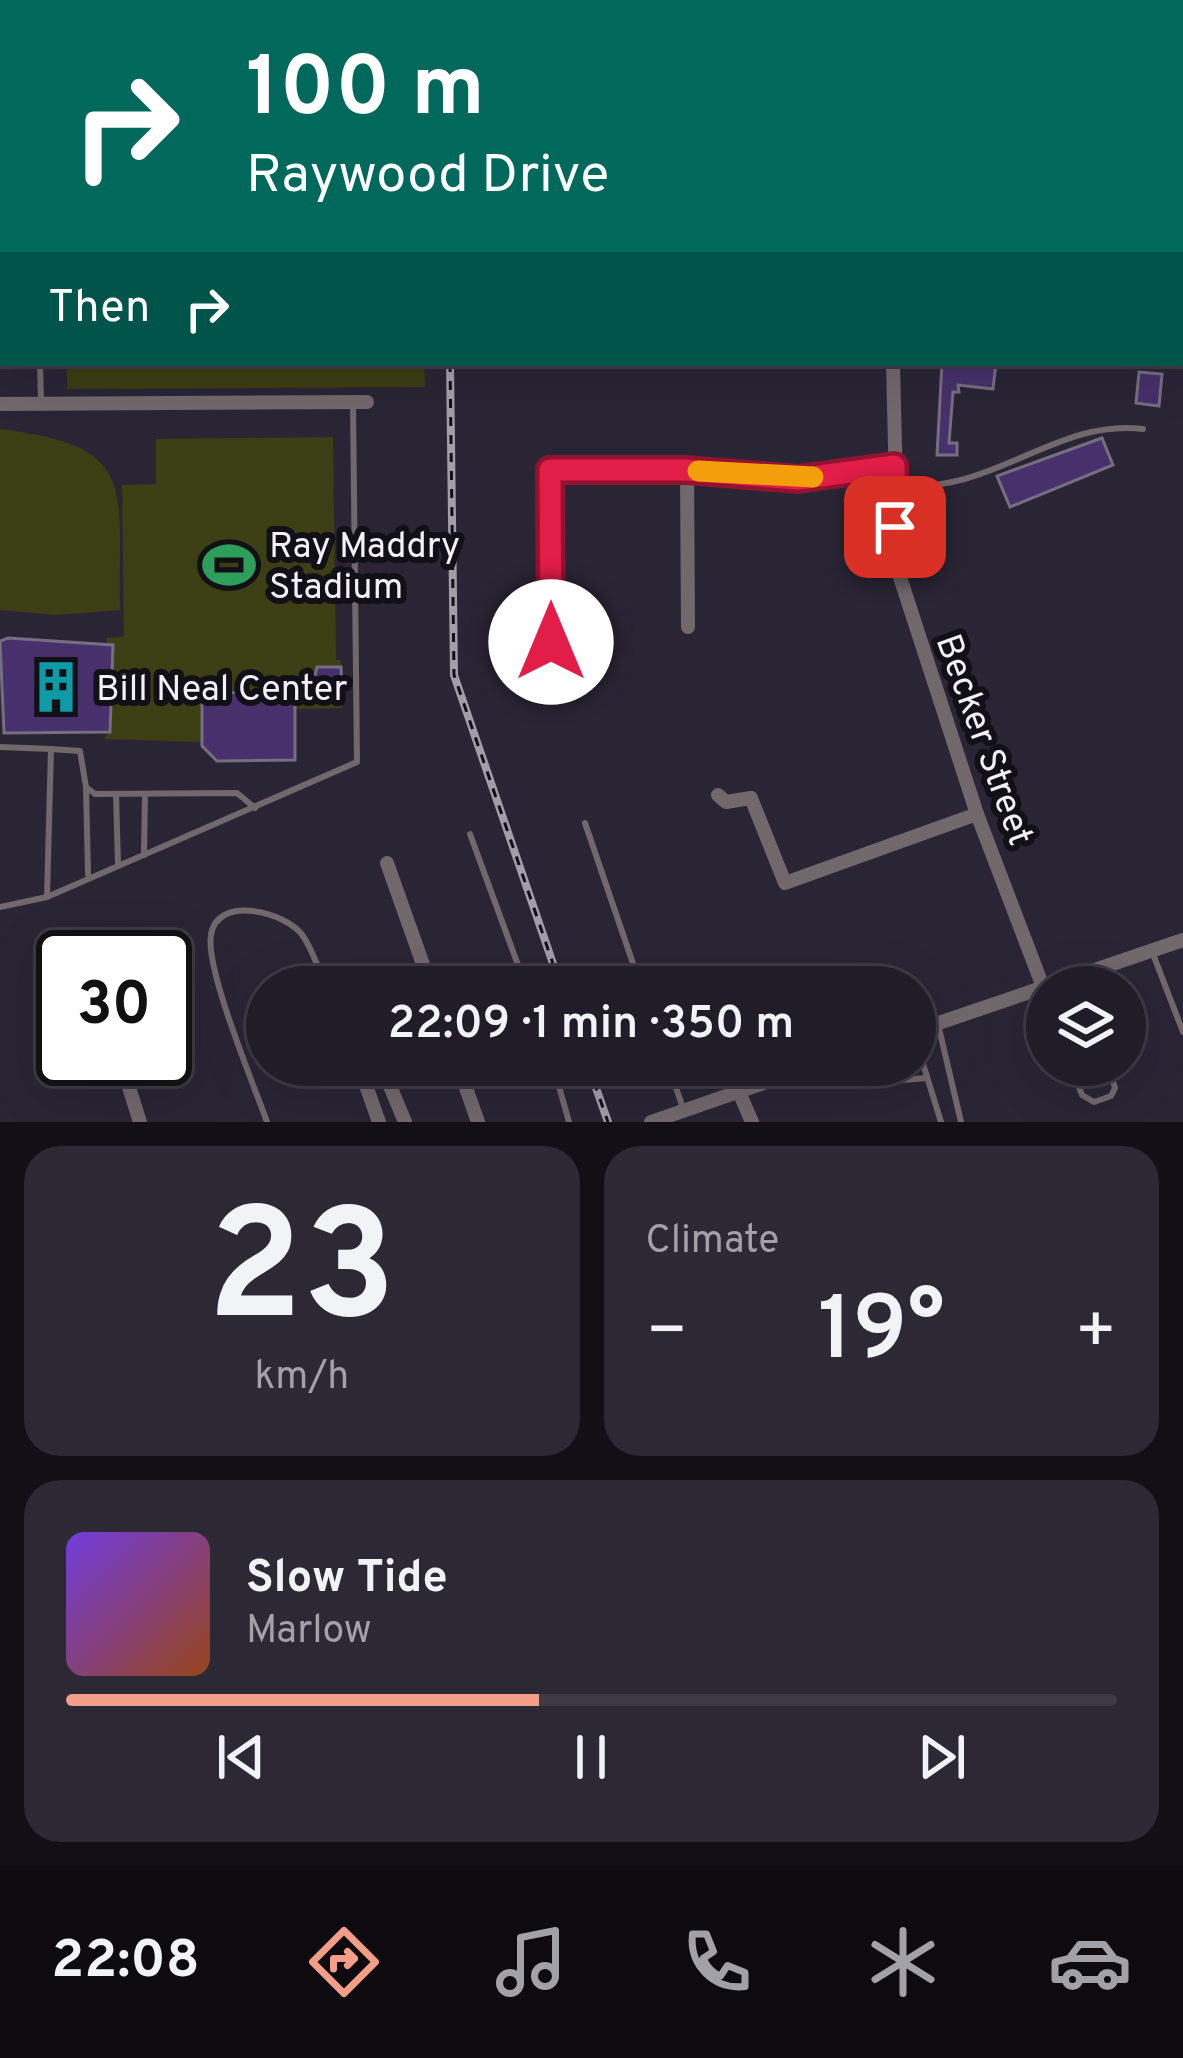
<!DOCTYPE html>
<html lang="en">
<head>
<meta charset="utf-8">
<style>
	body { margin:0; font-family:Overpass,sans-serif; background:#2d2934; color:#f1f3f6; height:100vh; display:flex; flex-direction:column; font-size:45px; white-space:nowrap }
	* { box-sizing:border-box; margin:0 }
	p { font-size:39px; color:#a2a1a8 }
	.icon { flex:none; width:66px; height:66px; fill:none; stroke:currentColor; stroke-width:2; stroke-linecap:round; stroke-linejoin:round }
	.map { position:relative; height:1122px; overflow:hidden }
	.panel { display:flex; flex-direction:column; gap:24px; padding:24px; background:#120f16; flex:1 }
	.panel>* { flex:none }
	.banner { position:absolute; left:0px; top:0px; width:1185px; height:366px; box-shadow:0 12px 48px #0002,0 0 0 3px #3d3a45; background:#00695c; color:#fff; overflow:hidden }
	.buttons { position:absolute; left:1026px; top:966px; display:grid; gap:24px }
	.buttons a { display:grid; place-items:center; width:120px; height:120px; border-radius:50%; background:#201c28; box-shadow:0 12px 48px #0002,0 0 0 3px #3d3a45; font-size:60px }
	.speed { position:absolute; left:36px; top:930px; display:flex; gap:24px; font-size:60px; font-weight:700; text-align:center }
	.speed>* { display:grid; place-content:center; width:156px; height:156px; border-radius:50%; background:#201c28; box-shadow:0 12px 48px #0002,0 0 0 3px #3d3a45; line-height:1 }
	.speed .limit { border:6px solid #111; border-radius:18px; background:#fff; color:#111 }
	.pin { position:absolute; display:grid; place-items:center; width:102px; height:102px; color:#fff; margin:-51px; border-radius:24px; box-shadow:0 6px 18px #0006 }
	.me { position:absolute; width:132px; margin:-66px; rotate:0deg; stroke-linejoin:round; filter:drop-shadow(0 0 9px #0008) }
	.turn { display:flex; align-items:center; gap:42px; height:252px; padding:0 48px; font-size:54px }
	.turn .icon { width:156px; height:156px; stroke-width:2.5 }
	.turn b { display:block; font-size:84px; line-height:102px }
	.then { display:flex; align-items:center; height:114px; padding:0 48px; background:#0003; gap:24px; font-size:45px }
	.big { font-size:90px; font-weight:600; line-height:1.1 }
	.panel .tile { flex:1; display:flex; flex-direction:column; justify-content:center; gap:18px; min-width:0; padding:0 42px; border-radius:36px; background:#2d2934 }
	.panel .dial { align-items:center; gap:0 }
	.dial b { font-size:156px; line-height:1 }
	.song { display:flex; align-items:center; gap:36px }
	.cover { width:144px; height:144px; border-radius:18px; background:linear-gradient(135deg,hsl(260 70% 55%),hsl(20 70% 35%)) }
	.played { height:12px; border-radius:6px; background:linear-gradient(90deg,#f49e89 45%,#3d3a45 45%) }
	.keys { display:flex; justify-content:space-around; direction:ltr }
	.heat { display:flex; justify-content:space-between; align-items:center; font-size:66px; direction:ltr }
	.panel .tiles { flex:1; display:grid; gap:24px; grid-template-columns:1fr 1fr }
	.tile:last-child { grid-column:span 2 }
	.trip { position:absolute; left:246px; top:966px; width:690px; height:120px; border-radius:60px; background:#201c28; box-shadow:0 12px 48px #0002,0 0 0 3px #3d3a45; font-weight:600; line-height:120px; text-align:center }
	.dock { display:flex; height:192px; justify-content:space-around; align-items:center; background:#0d0b10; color:#a2a1a8 }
	.dock .icon { width:84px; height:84px }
	.dock .active { color:#f49e89 }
	.dock b { font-size:54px; color:#f1f3f6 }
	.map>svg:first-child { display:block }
</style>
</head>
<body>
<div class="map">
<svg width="1183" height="1122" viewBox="0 0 1183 1122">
	<rect width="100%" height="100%" fill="#2a2535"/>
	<g fill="#3c3f13">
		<polygon points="67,363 424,363 425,387 67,389"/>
		<path d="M 0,429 C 142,446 117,489 120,610 L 57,615 L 0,610 Z"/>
		<polygon points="333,437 336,660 341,660 342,708 295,709 295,760 217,761 201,742 104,739 110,731 113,646 107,645 107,638 124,637 122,485 156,484 156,439"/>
	</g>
	<g fill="#47306b" stroke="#746e81" stroke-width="3">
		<polygon points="942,363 996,363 993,389 958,385 959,392 953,392 949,443 957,443 957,455 937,455"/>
		<polygon points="1139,372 1162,374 1159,406 1136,403"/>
		<polygon points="1102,438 1113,465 1010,507 997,476"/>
		<polygon points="8,638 113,645 110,732 4,733 0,641"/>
		<polygon points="317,667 341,667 342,699 328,699 313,683"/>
		<polygon points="295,692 295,760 217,761 202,746 202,693"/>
	</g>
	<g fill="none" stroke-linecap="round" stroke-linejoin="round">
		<g stroke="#71686c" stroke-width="6">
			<polyline points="0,228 3,228"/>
			<polyline points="0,362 3,362"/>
			<polyline points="40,363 41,400"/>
			<path d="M 898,485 C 991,496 1056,418 1143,429"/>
			<polyline points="0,747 51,749 47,897"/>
			<polyline points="51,749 80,751 86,787 95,794 237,793 255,808"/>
			<polyline points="86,787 88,874"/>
			<polyline points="116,794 118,865"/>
			<polyline points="585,823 641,987"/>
			<polyline points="470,834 526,987"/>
			<polyline points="144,855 145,794"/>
			<polyline points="0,907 47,897 357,762 353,403"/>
			<polyline points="1153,954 1183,1032"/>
			<polyline points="938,1024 961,1122"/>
			<polyline points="915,1038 941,1122"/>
			<polyline points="553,1065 569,1122"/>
			<polyline points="668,1065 683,1108"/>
			<polyline points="889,1065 902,1080 927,1078"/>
			<polyline points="1071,1065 1082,1095 1094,1102 1111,1096 1115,1088 1108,1065"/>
			<path d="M 267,1122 C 254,1085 205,969 211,935 C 217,894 287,912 303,936 C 313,951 319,970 326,987"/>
		</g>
		<g stroke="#71686c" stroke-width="14">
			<polyline points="893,0 893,3"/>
			<polyline points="1182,237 1183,239"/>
			<polyline points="1182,356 1183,356"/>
			<polyline points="893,363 898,571 977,814 1043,987"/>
			<polyline points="0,404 367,402"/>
			<polyline points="687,470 688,627"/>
			<polyline points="551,642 550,469 687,470 798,479 894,466"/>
			<polyline points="718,795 726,802 751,798 785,883 977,814"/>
			<polyline points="387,863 431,987"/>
			<polyline points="915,1031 1183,940"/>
			<polyline points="120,1059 140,1122"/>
			<polyline points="458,1065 478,1122"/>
			<polyline points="385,1074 405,1122"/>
			<polyline points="363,1077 379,1122"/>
			<polyline points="739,1092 752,1122"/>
			<polyline points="651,1122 816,1065"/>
		</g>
		<g stroke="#a19daa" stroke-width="8">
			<g id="rail">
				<polyline points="445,0 445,3"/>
				<polyline points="450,363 454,675 561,987"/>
				<polyline points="588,1065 608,1122"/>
			</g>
		</g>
		<use href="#rail" stroke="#121017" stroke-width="3" stroke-dasharray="9" stroke-linecap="butt"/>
	</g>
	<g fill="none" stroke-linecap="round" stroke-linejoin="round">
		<g stroke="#92132f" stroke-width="30">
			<polyline id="route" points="551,642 550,470 686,470 798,479 894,466 895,527"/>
		</g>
		<use href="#route" stroke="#e11d48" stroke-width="21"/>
		<polyline stroke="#f59e0b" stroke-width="21" points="698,471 813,477"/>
	</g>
	<defs>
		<g id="stadium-bare" transform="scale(4.14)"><path d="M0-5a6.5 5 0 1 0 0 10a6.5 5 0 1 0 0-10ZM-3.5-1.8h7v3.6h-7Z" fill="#2e9e5b" stroke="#121017" stroke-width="2.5" paint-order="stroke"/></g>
		<g id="building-bare" transform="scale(4.14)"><path d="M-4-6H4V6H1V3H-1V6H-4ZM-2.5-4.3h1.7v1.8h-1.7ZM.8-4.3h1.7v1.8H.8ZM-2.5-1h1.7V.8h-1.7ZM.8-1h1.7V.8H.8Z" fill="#0f9aa8" stroke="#121017" stroke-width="2.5" paint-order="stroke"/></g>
	</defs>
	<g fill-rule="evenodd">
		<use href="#stadium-bare" x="229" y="565"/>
		<use href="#building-bare" x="56" y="687"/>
	</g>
	<g text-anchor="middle" stroke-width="12" stroke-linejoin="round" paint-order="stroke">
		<g font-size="36" fill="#f3f0fb" stroke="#121017" text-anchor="start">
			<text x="269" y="557">Ray Maddry<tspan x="269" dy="41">Stadium</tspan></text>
			<text x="96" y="700">Bill Neal Center</text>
		</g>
		<g font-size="36" fill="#f3f0fb" stroke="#121017">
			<text transform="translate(986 739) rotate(70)" y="13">Becker Street</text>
		</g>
	</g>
</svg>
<div class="buttons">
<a><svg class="icon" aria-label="layers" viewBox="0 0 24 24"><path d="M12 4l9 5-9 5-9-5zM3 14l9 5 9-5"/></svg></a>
</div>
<div class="speed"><div class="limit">30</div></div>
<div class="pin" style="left:895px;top:527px;background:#d93025"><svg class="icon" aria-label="arrive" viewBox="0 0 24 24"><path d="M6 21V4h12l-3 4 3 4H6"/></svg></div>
<svg class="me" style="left:551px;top:642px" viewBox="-20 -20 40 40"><circle r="19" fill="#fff"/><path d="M0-13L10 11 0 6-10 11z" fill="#e11d48"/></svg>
<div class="trip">22:09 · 1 min · 350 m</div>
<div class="banner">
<div class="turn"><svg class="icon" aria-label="right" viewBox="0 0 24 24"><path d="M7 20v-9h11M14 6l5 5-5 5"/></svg><div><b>100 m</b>Raywood Drive</div></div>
<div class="then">Then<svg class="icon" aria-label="right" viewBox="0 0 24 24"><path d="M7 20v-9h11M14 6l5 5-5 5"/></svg></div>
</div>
</div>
<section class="panel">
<div class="tiles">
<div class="tile dial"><b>23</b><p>km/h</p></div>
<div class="tile"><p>Climate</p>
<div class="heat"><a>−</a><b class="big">19°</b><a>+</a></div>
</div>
<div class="tile">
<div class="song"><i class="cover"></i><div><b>Slow Tide</b><p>Marlow</p></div></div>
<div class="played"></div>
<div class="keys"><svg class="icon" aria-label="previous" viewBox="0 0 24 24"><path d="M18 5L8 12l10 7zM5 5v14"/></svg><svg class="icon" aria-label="pause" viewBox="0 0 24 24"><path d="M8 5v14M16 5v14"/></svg><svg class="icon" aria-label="next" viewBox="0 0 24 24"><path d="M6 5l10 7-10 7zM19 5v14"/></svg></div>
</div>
</div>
</section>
<nav class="dock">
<b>22:08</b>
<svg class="icon active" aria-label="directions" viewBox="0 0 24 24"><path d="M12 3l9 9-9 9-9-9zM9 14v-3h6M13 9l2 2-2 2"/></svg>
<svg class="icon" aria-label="music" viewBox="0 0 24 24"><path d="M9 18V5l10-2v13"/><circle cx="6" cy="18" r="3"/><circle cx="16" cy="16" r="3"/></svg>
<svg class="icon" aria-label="phone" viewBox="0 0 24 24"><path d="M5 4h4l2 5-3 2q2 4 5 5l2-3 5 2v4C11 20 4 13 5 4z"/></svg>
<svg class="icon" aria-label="climate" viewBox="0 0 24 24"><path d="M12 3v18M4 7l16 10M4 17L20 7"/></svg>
<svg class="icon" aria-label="car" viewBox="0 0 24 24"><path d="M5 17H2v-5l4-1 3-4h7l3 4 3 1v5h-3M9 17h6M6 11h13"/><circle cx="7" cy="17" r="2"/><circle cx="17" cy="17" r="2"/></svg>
</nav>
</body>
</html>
